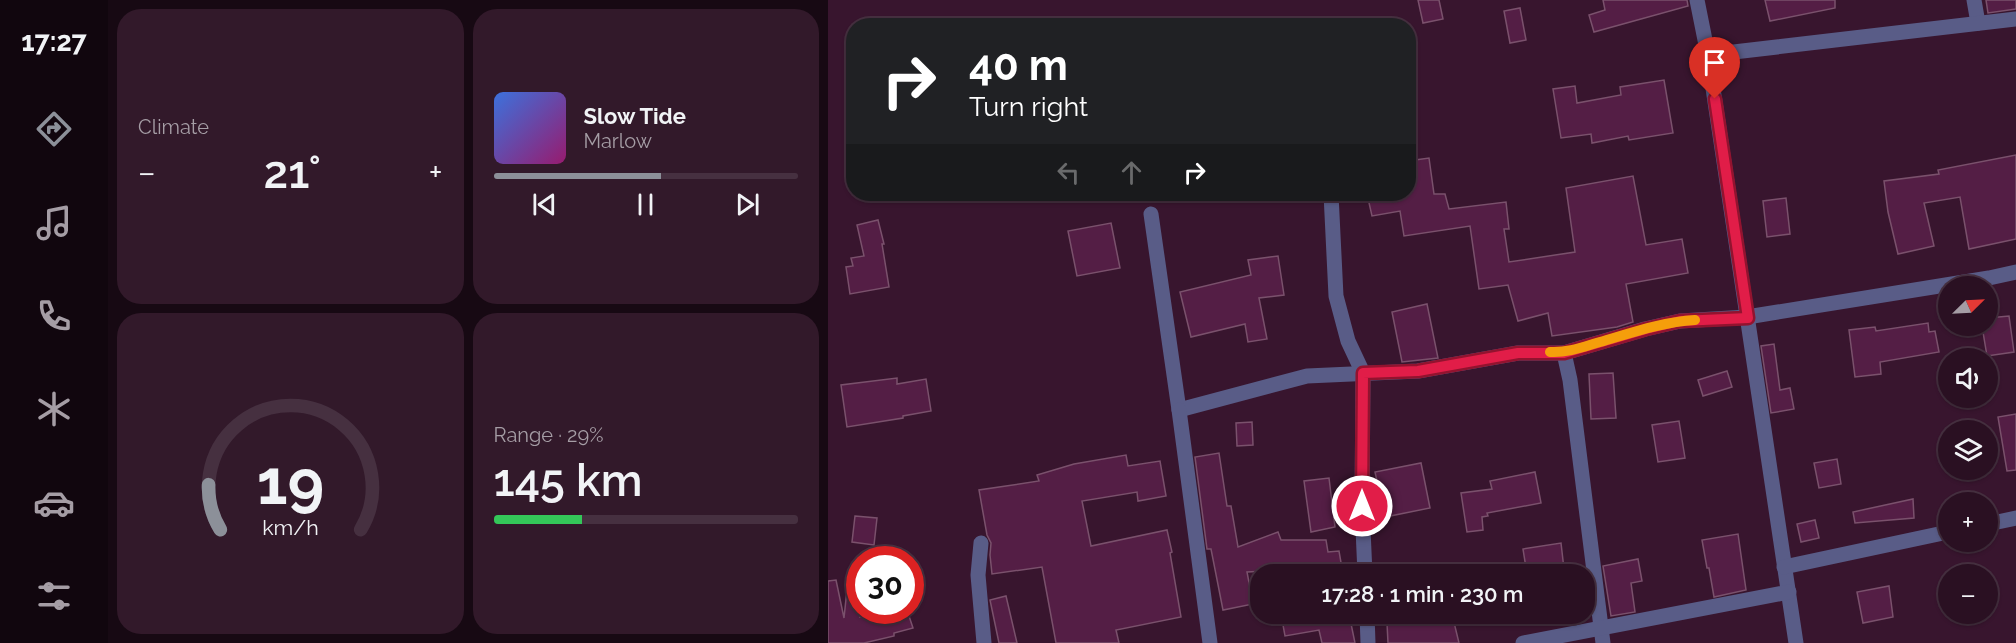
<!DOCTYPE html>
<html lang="en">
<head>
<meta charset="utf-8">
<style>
	body { margin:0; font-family:Raleway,sans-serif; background:#32192a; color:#f1f3f6; height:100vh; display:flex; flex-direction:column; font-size:22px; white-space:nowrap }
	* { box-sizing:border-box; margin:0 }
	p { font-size:20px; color:#a59da5 }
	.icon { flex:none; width:33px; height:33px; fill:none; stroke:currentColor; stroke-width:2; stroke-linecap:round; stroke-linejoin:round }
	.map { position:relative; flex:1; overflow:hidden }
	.side { display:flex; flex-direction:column; gap:9px; padding:9px; background:#170913; width:720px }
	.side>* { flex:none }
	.guide { position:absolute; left:18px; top:18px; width:570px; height:183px; border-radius:24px; box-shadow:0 2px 4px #0004,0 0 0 2px #463040; background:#202124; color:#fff; overflow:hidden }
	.needle { width:39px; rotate:66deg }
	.buttons { position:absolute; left:1110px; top:276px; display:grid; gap:12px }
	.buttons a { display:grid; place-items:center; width:60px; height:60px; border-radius:50%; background:#2a1022; box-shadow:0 2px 4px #0004,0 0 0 2px #463040; font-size:30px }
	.speed { position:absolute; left:18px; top:546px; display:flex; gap:12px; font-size:30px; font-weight:700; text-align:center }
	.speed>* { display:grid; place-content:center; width:78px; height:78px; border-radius:50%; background:#2a1022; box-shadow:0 2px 4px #0004,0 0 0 2px #463040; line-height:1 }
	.speed .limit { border:9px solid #d22; background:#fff; color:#111 }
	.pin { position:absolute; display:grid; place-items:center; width:51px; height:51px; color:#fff; margin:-62px -26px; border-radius:50% 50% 50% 0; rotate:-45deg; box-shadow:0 0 6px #0007 }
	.pin .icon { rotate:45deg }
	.me { position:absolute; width:66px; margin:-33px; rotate:0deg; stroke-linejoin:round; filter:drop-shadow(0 0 4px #0008) }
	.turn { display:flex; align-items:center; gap:21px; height:126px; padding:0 24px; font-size:27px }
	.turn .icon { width:78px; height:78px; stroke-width:2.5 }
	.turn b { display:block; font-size:42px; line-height:51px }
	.lanes { display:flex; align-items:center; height:57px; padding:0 24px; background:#0003; justify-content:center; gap:30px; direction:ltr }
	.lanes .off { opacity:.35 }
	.big { font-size:45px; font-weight:600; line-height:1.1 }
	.side .card { flex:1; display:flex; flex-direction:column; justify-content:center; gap:9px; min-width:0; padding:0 21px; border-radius:24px; background:#32192a }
	.side .dial { align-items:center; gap:0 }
	.dial svg { height:156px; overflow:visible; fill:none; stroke:#463040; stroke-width:7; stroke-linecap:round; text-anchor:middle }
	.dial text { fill:#f1f3f6; stroke:none }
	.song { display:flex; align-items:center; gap:18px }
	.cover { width:72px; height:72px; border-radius:9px; background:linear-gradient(135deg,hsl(220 70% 55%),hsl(320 70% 35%)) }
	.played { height:6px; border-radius:3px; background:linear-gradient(90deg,#8c9099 55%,#463040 55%) }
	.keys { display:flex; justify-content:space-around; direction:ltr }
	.heat { display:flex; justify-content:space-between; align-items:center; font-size:33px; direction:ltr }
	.charge { height:9px; border-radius:4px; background:linear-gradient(90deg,#34c759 29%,#463040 0) }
	.side .tiles { flex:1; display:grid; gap:9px; grid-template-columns:repeat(2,1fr) }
	.trip { position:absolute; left:422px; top:564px; width:345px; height:60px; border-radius:24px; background:#2a1022; box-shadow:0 2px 4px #0004,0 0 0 2px #463040; font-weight:600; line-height:60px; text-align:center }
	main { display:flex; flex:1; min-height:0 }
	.tab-bar { display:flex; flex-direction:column; width:108px; justify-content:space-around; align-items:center; background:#11060e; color:#a59da5 }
	.tab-bar .icon { width:42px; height:42px }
	.tab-bar .selected { color:#8c9099 }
	.tab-bar b { font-size:27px; color:#f1f3f6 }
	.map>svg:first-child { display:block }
</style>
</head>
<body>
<main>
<nav class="tab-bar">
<b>17:27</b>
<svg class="icon selected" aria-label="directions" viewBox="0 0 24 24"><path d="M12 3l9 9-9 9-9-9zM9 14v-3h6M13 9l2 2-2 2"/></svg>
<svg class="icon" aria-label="music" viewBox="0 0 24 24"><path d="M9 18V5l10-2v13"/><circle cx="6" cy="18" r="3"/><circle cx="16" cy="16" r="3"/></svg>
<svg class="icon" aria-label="phone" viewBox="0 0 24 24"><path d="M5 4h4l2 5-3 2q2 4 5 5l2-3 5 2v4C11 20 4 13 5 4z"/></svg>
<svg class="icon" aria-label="climate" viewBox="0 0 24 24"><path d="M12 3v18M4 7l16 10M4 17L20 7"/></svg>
<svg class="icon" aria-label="car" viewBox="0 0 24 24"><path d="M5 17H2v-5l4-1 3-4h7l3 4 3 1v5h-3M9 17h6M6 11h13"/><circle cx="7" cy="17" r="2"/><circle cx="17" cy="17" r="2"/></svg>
<svg class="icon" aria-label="filters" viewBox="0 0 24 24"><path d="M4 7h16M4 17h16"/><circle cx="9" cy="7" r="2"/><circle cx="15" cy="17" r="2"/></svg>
</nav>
<section class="side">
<div class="tiles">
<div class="card"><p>Climate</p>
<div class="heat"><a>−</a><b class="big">21°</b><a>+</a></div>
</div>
<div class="card">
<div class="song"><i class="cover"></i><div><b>Slow Tide</b><p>Marlow</p></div></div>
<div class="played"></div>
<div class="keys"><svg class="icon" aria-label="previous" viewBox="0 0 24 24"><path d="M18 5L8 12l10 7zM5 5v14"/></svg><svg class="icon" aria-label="pause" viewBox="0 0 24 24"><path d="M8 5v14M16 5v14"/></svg><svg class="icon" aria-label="next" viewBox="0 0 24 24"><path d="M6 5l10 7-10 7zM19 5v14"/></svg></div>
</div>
<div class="card dial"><svg viewBox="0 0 100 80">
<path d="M14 69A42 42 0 1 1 86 69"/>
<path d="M14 69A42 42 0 0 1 8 46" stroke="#8c9099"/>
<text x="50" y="56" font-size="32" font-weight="700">19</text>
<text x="50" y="72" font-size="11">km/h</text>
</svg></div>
<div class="card"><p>Range · 29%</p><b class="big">145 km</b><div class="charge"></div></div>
</div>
</section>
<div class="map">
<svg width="1188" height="643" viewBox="0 0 1188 643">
	<rect width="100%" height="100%" fill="#38152e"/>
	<g fill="#541e45" stroke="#7a516c" stroke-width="1.5">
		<polygon points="590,0 611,0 615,19 595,23"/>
		<polygon points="775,0 859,0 860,6 766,32 761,15 777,10"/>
		<polygon points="937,0 1007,0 1007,8 942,21"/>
		<polygon points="1158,0 1188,0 1188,9 1160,13"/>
		<polygon points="692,8 698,40 682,43 676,11"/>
		<polygon points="836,80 845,133 801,140 800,136 764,143 763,134 733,138 725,89 747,86 749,103 793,95 792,87"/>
		<polygon points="1188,155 1188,239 1141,249 1132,197 1096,203 1106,246 1070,254 1060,212 1056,181 1111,174 1110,170"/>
		<polygon points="601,158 606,194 617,194 621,209 678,202 681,229 676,229 681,262 747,252 738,188 805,176 818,245 854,239 860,273 798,284 805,322 789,327 724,336 720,313 690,321 680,285 651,289 642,226 576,236 572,211 544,216 539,194 580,194 580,161"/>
		<polygon points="958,198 962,234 939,237 935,201"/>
		<polygon points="50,220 56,244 54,244 61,287 22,294 18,267 25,266 23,258 36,256 29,225"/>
		<polygon points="283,223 292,268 249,276 240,231"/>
		<polygon points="450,256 456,295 431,298 439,339 420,342 417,324 363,337 352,292 423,275 420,260"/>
		<polygon points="599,304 610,358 574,362 564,312"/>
		<polygon points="1181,316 1186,352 1159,356 1154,326 1160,326 1160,318"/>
		<polygon points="1100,323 1101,332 1107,331 1111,352 1052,362 1053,374 1027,377 1021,330 1047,327 1048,331"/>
		<polygon points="946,344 952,390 962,388 966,409 943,413 933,346"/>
		<polygon points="899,371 904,387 875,396 870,380"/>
		<polygon points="785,373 788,418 763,419 761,374"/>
		<polygon points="69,378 69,384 98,379 103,411 75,416 75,418 19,427 13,385"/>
		<polygon points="1188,414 1188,470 1179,471 1170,417"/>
		<polygon points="851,421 857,458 830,462 824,425"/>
		<polygon points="424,422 425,445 409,446 408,423"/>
		<polygon points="391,453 399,506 403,506 410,547 450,532 453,540 498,540 500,552 511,551 515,574 479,574 478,569 419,572 425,604 395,610 383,549 379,549 367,457"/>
		<polygon points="298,455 300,466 332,461 338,496 310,501 309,492 254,501 263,546 339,530 344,552 342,553 353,617 288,630 291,643 228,643 214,567 164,574 162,555 163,543 159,535 151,490 211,481 209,475 246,464"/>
		<polygon points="1009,459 1013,484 991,488 986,463"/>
		<polygon points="593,463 602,508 557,517 547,472"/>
		<polygon points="707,472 713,503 659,513 660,516 654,517 655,530 639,532 633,493 664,489 662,481"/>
		<polygon points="501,478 507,527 483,532 476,481"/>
		<polygon points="1085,499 1086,518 1027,523 1025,512"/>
		<polygon points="27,516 49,518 46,545 24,542"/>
		<polygon points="987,520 991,538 973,542 969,524"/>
		<polygon points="910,534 918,590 886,597 881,568 879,568 874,540"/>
		<polygon points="733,543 736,569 699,574 695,549"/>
		<polygon points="810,559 814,581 803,583 807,612 783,616 775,566"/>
		<polygon points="8,580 16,618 20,580 32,580 32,617 59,610 79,610 85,628 66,633 66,636 36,643 0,643 0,581"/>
		<polygon points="1061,586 1065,617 1035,623 1029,592"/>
		<polygon points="178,596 189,643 171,643 162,600"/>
		<polygon points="453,614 496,614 497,619 521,614 527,643 494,643 491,630 457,636"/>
		<polygon points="603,614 624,614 631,643 560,643 559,623 604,620"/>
	</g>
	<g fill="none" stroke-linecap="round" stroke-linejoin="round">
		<g stroke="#595c87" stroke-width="15">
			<polyline points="869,0 880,55 968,643"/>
			<polyline points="1146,0 1150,23"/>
			<polyline points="880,55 1188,19"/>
			<polyline points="503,194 508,296 520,341 535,373 534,506 537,574"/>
			<polyline points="323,214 351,410 479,376 590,371 690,353 736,353 817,329 852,321 919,317 1161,278 1188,272"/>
			<polyline points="736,353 742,380 775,643"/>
			<polyline points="351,410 382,643"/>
			<polyline points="1160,524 1188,518"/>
			<polyline points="153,543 150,575 156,643"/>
			<polyline points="956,567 1120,532"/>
			<polyline points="539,614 540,643"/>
			<polyline points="695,643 961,592"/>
		</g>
	</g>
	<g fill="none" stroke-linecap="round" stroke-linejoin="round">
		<g stroke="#92132f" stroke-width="15">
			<polyline id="route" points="534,506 535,373 590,371 690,353 736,353 818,329 852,321 920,318 887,99"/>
		</g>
		<use href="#route" stroke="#e11d48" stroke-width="10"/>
		<path stroke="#f59e0b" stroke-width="10" d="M 722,352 C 740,353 755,347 772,342 C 803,333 834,322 867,320"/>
	</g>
</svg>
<div class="buttons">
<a><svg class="needle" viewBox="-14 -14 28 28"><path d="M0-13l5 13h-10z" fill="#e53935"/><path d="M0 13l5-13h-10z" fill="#a59da5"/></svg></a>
<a><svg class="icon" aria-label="sound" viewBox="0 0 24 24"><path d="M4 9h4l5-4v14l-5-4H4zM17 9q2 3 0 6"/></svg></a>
<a><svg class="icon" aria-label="layers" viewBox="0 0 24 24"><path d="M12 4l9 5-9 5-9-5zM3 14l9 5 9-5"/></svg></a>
<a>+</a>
<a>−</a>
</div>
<div class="speed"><div class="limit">30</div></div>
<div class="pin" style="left:887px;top:99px;background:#d93025"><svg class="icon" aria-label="arrive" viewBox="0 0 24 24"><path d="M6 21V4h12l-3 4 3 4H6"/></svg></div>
<svg class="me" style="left:534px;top:506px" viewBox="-20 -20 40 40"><circle r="17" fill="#e11d48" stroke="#fff" stroke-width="3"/><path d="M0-11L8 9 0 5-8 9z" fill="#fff"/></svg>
<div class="trip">17:28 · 1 min · 230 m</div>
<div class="guide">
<div class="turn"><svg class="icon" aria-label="right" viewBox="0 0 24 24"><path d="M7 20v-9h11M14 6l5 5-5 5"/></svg><div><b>40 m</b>Turn right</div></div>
<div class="lanes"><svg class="icon off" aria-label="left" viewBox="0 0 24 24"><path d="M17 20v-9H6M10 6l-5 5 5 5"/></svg><svg class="icon off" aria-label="ahead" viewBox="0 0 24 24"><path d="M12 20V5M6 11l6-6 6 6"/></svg><svg class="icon" aria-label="right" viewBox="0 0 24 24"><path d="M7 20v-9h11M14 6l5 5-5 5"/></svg></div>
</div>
</div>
</main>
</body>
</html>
